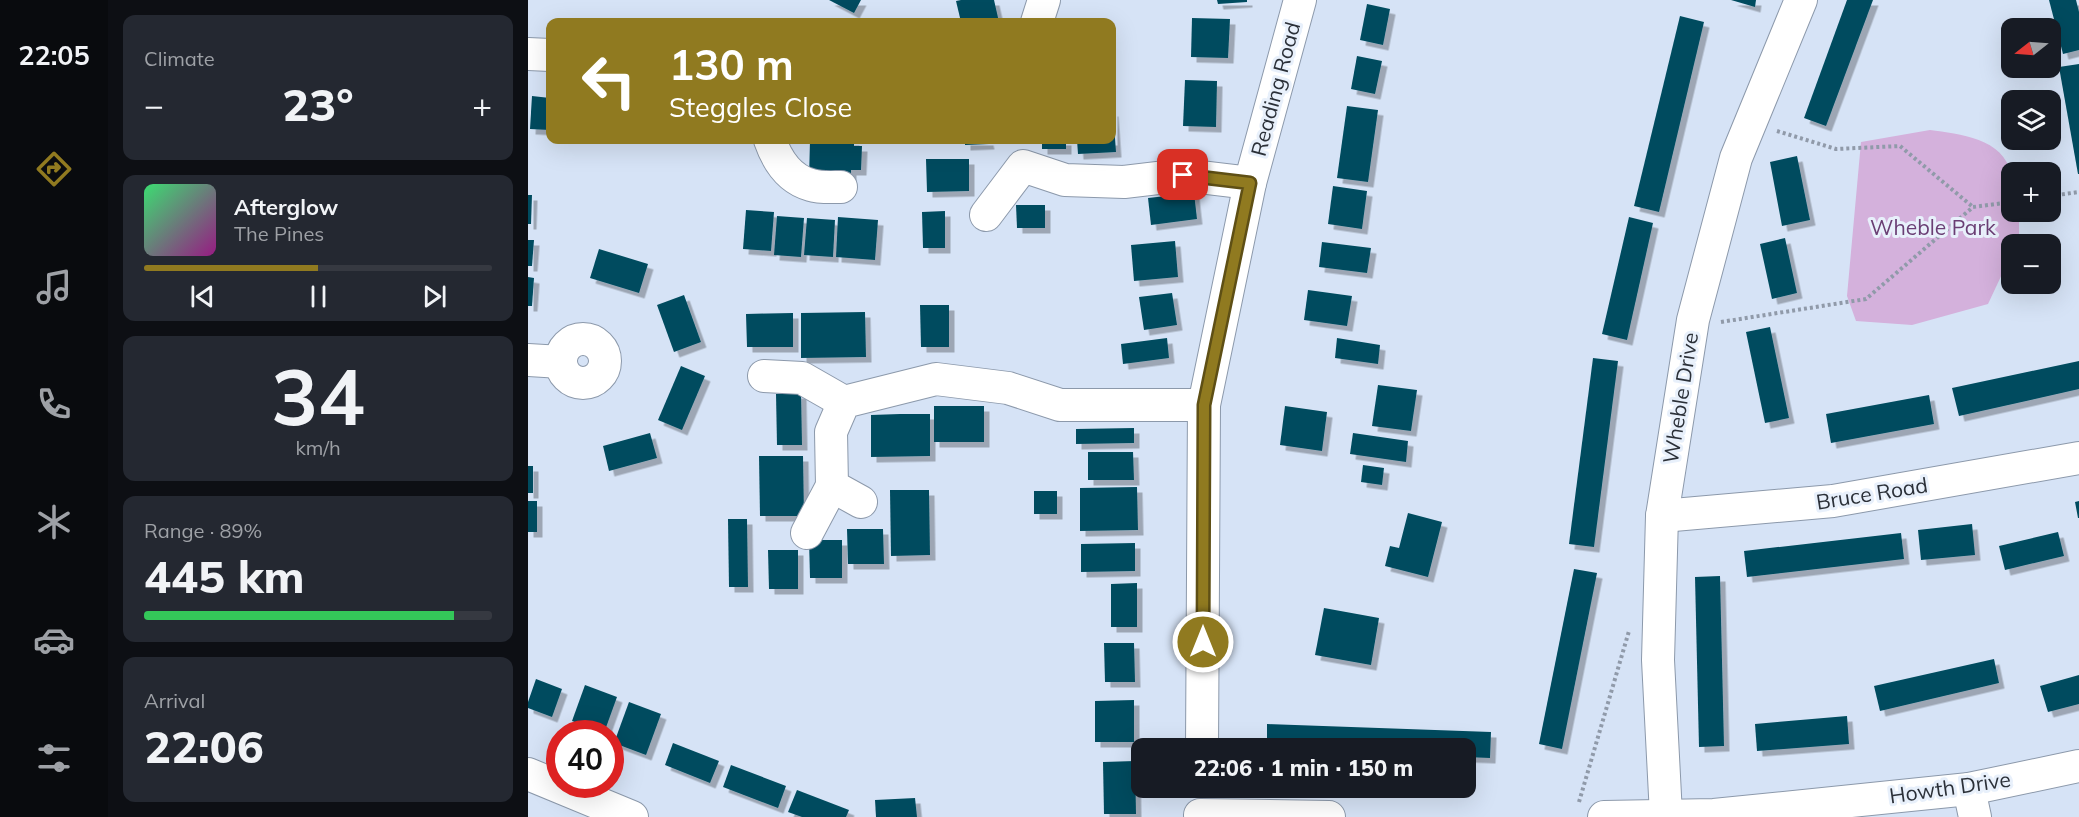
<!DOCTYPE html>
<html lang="en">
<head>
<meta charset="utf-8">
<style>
	body { margin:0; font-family:Mulish,sans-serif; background:#242831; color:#f1f3f6; height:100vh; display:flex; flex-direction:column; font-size:22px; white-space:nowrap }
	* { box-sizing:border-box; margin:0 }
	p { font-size:20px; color:#9ea1a6 }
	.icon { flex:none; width:33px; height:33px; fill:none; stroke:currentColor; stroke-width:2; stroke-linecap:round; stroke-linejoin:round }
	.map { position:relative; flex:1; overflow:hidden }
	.drawer { display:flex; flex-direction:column; gap:15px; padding:15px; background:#0d0f14; width:420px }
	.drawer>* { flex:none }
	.hud { position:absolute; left:18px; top:18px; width:570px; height:126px; border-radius:12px; box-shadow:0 6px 24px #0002; background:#907a20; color:#fff; overflow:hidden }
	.needle { width:39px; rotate:253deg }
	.fabs { position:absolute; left:1473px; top:18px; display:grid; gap:12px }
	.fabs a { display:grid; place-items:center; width:60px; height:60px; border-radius:12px; background:#171b24; box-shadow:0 6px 24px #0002; font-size:30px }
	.speed { position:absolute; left:18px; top:720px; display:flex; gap:12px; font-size:30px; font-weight:700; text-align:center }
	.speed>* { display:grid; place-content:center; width:78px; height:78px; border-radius:50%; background:#171b24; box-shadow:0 6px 24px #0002; line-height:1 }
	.speed .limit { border:9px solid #d22; background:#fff; color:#111 }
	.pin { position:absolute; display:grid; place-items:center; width:51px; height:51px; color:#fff; margin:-26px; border-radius:12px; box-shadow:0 3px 9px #0006 }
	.me { position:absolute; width:66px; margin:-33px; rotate:0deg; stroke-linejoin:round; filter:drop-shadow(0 0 4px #0008) }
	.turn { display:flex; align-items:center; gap:21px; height:126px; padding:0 24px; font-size:27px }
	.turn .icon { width:78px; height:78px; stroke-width:2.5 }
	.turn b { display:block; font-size:42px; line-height:51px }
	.big { font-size:45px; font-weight:800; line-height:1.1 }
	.drawer .card { flex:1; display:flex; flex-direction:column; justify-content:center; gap:9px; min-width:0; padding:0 21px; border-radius:12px; background:#242831 }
	.drawer .dial { align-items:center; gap:0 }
	.dial b { font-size:78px; line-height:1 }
	.song { display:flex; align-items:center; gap:18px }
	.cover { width:72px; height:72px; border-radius:9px; background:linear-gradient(135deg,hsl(140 70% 55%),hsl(310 70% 35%)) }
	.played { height:6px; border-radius:3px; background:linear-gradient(90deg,#907a20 50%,#363941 50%) }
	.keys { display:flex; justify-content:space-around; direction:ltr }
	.heat { display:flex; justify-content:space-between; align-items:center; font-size:33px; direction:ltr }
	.charge { height:9px; border-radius:4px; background:linear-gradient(90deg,#34c759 89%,#363941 0) }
	.trip { position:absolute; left:603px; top:738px; width:345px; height:60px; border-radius:12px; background:#171b24; box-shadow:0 6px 24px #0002; font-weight:800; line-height:60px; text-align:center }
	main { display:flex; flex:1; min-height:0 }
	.tabs { display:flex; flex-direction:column; width:108px; justify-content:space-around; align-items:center; background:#090b0e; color:#9ea1a6 }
	.tabs .icon { width:42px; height:42px }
	.tabs .active { color:#907a20 }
	.tabs b { font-size:27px; color:#f1f3f6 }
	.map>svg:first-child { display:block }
</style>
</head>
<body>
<main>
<nav class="tabs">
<b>22:05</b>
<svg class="icon active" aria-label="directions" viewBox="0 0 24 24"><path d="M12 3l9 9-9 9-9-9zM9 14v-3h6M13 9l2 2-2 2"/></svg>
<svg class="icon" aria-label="music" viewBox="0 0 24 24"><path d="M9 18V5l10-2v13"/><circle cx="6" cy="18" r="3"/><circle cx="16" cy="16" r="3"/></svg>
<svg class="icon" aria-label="phone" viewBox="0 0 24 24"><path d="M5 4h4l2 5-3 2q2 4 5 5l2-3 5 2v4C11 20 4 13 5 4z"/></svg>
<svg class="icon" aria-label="climate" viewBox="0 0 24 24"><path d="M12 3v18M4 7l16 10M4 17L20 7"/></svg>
<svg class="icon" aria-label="car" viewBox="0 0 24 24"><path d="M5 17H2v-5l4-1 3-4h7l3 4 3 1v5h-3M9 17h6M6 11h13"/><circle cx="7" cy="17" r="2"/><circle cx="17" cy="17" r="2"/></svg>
<svg class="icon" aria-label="filters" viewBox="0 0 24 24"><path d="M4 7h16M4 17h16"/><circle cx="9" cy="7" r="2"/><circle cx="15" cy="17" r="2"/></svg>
</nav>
<section class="drawer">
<div class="card"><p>Climate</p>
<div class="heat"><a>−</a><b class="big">23°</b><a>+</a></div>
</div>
<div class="card">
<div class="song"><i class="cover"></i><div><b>Afterglow</b><p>The Pines</p></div></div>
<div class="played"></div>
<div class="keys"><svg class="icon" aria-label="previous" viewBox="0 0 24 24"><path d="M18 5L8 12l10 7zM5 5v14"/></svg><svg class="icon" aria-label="pause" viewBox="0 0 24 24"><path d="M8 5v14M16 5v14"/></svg><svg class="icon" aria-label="next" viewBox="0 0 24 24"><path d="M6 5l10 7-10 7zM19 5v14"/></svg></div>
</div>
<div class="card dial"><b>34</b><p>km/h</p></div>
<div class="card"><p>Range · 89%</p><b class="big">445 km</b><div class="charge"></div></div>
<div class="card"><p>Arrival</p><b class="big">22:06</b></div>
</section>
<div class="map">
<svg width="1551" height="817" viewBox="0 0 1551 817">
	<defs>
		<filter id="shadow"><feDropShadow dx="5.5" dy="5.5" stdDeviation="0" flood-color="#0004"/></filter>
	</defs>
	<rect width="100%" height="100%" fill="#d6e3f6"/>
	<path fill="#d4b1dc" d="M 1402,130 C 1431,134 1476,138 1483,174 C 1486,185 1484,200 1484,212 L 1491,212 L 1491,239 L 1488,244 L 1484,244 L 1483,255 L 1460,304 L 1384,325 L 1328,321 L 1319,296 L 1333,142 Z"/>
	<g fill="#064c5f" filter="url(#shadow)">
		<polygon points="301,0 333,0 326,13"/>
		<polygon points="433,0 466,0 471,22 433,22 428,1"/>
		<polygon points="689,0 719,0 719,2 690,4"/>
		<polygon points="1203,0 1228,0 1227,7"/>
		<polygon points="1319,0 1345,0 1298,126 1276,118"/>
		<polygon points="1521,0 1548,0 1551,12 1551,50 1535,54"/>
		<polygon points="839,4 862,9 855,45 832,40"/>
		<polygon points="1152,16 1176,22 1131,212 1106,206"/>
		<polygon points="664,18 702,19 700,58 663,57"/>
		<polygon points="829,56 854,61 847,94 823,89"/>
		<polygon points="1551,64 1551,174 1550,174 1531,67"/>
		<polygon points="657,80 689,81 688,127 655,126"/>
		<polygon points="4,96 22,98 22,130 2,129"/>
		<polygon points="819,106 850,110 840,182 809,178"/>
		<polygon points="584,111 585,111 588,152 550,154 549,140 584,140"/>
		<polygon points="282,140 326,140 326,146 334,146 333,170 323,170 323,180 281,179"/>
		<polygon points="437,140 460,140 461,144 437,145"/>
		<rect x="514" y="140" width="24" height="9"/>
		<polygon points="1269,156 1282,220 1254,226 1242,162"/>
		<polygon points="398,159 441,159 441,191 399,192"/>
		<polygon points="805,186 839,191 834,229 800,224"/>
		<polygon points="666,193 669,219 623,225 620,198"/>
		<polygon points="0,195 4,195 3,224 0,224"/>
		<polygon points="488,205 517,205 517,228 489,228"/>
		<polygon points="218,210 246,212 243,251 215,249"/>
		<polygon points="417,211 417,248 395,248 394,212"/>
		<polygon points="249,216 276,218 273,257 246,255"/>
		<polygon points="310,217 350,220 347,260 308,257"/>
		<polygon points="1101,217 1125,223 1099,340 1074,334"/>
		<polygon points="279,218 307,220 305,257 276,255"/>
		<polygon points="1257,238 1269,293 1244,299 1232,244"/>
		<polygon points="0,240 6,240 4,266 0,266"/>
		<polygon points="647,241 650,277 606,281 603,245"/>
		<polygon points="794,242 843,248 839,273 791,267"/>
		<polygon points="71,249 120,264 111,293 62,278"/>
		<polygon points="0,277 6,278 4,306 0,306"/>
		<polygon points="780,290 824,296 819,326 776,320"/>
		<polygon points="644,293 649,325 616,330 611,297"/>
		<polygon points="156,295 173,342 146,352 129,305"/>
		<polygon points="392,305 421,305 421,347 393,347"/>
		<polygon points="337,312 338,357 273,358 273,313"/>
		<polygon points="265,313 265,347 219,347 218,314"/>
		<polygon points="1242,327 1261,418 1237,423 1218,332"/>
		<polygon points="639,338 641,358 595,364 593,344"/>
		<polygon points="809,338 852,345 850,364 807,358"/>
		<polygon points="1065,358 1090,361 1066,547 1041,544"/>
		<polygon points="1551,361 1551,389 1431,416 1424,388"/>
		<polygon points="153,366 177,376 154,430 130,420"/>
		<polygon points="850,385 889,390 883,431 844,426"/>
		<polygon points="273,393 274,445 249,445 248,394"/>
		<polygon points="1401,395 1406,424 1303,443 1298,414"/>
		<rect x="406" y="406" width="50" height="36"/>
		<polygon points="757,406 799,412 794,451 752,445"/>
		<polygon points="372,414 402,414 402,456 343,457 343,415"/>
		<polygon points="606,428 606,443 548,444 548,429"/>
		<polygon points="122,433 129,458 81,471 75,446"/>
		<polygon points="825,433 880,441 878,462 822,454"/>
		<polygon points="560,452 605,452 606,480 560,480"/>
		<polygon points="231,456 275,456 276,516 232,516"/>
		<polygon points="835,465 856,468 854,485 833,482"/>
		<rect x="0" y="466" width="5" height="27"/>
		<polygon points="609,487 610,530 552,531 552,488"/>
		<polygon points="362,490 401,490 402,555 363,556"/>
		<rect x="506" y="491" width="23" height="23"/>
		<rect x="0" y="501" width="9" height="31"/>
		<polygon points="1551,501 1551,518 1550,518 1547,502"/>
		<polygon points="880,513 914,522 900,577 857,566 862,546 871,548"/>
		<polygon points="200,519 219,519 220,587 201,587"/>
		<polygon points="1444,524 1447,555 1393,560 1390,530"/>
		<polygon points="319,529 355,529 356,564 320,564"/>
		<polygon points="1530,532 1536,556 1477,570 1471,546"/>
		<polygon points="1373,533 1376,559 1219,577 1216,551"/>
		<polygon points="281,540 314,540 314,578 282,578"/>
		<polygon points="607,543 607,571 553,572 553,544"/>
		<polygon points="240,550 270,550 270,589 241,589"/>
		<polygon points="1046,569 1069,573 1034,749 1011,744"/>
		<polygon points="1192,576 1196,746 1171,747 1167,577"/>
		<polygon points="609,583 609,627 583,627 583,584"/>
		<polygon points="796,608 851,618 843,665 787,655"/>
		<polygon points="576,643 606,643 607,682 577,682"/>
		<polygon points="1466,659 1471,683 1352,711 1346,686"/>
		<polygon points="1551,675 1551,704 1520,712 1512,686"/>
		<polygon points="8,679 34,689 24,717 0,708 0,702"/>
		<polygon points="57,685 89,697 76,733 44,721"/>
		<polygon points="606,700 606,742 567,742 567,701"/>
		<polygon points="101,702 133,714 118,755 86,743"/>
		<polygon points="1319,716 1321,744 1229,751 1227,724"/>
		<polygon points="739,724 963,732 962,758 938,757 938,748 739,748"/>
		<polygon points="145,743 191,761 182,783 137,765"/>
		<polygon points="607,761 608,814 576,814 575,762"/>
		<polygon points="203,765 258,786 250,808 195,787"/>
		<polygon points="269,790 321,810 318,817 274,817 260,812"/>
		<polygon points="387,798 389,817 348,817 347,800"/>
	</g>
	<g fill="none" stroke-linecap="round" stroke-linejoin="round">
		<g stroke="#8c99ab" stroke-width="34">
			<g id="minor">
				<polyline points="509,22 516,0"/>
				<polyline points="0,54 22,55"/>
				<path d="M 242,140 C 249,160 261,179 283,185 C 292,188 304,187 313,187"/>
				<polyline points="458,215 495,166 537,180 596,182 655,175 722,183"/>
				<circle cx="55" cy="361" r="22"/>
				<polyline points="0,360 33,362"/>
				<polyline points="236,376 274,378 316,402"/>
				<polyline points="333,502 304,486 303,432 316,402 408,379 480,388 532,405 676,405"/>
				<polyline points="1134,516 1305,501 1551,458"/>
				<polyline points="279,533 304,486"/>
				<polyline points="674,748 676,405 722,183 772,0"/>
				<polyline points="0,774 104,817"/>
				<polyline points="1441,789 1447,817"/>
				<polyline points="672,815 801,817"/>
				<polyline points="1138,815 1130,660 1134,516 1165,320 1208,158 1273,0"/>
				<polyline points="1076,817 1186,815 1441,789 1551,766"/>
			</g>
		</g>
		<g stroke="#909aa9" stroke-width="4" stroke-dasharray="3 3" stroke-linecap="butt">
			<polyline points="1249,131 1308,149 1372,146 1445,207"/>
			<polyline points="1522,196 1551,192"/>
			<polyline points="1193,322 1338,299 1445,207 1484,202"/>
			<polyline points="1051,802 1101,631"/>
		</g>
		<use href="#minor" stroke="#fff" stroke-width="32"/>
	</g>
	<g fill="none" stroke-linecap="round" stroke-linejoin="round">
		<g stroke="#5e4f15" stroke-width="15">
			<polyline id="route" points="655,175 722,183 676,405 675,642"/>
		</g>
		<use href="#route" stroke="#907a20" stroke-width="10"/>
	</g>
	<g text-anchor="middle" stroke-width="6" stroke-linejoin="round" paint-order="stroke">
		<g font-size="21" fill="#2b3038" stroke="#e8f0fb">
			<text transform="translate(748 89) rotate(-75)" y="7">Reading Road</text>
			<text transform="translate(1153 398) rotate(-81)" y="7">Wheble Drive</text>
			<text transform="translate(1344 494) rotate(-9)" y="7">Bruce Road</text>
			<text transform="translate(1422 788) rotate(-8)" y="7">Howth Drive</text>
		</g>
		<g font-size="21" fill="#6a3e74" stroke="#e8f0fb">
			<text x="1405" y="235">Wheble Park</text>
		</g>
	</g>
</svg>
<div class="fabs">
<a><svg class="needle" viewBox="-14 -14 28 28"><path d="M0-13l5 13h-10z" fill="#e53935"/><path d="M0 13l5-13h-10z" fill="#9ea1a6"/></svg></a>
<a><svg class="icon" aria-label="layers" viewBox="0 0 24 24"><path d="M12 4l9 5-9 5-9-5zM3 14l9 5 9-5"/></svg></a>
<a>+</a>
<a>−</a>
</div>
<div class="speed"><div class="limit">40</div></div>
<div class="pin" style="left:655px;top:175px;background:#d93025"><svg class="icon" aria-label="arrive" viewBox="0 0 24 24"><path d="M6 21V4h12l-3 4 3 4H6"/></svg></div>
<svg class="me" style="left:675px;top:642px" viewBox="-20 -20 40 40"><circle r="17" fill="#907a20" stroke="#fff" stroke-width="3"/><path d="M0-11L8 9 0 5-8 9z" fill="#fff"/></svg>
<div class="trip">22:06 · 1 min · 150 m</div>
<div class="hud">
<div class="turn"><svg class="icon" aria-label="left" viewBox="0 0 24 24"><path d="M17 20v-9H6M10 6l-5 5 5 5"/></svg><div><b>130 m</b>Steggles Close</div></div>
</div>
</div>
</main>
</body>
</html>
